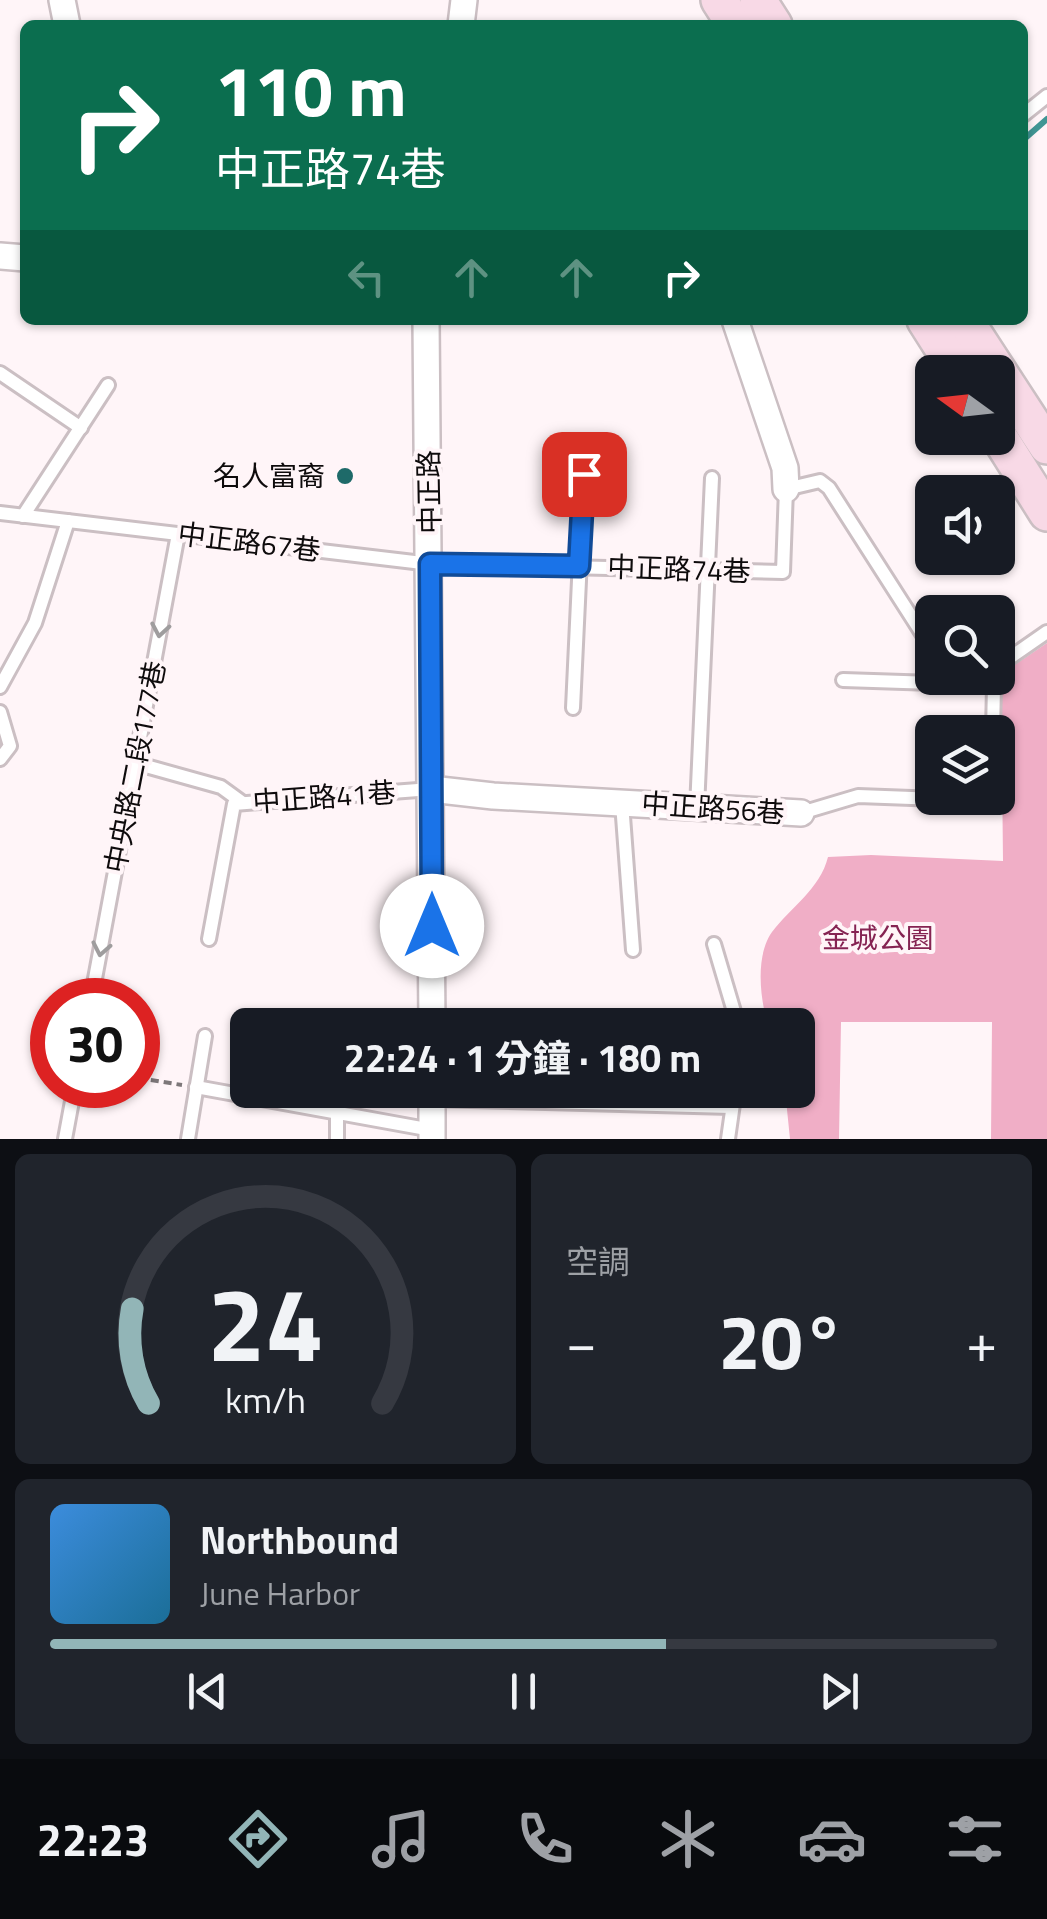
<!DOCTYPE html>
<html lang="zh-TW">
<head>
<meta charset="utf-8">
<style>
	body { margin:0; font-family:"Titillium Web","Noto Sans TC",sans-serif; background:#20242c; color:#f1f3f6; height:100vh; display:flex; flex-direction:column; font-size:38px; white-space:nowrap }
	* { box-sizing:border-box; margin:0 }
	p { font-size:32px; color:#9ea1a6 }
	.icon { flex:none; width:55px; height:55px; fill:none; stroke:currentColor; stroke-width:2; stroke-linecap:round; stroke-linejoin:round }
	.map { position:relative; height:1139px; overflow:hidden }
	.drawer { display:flex; flex-direction:column; gap:15px; padding:15px; background:#0d0f14; flex:1 }
	.drawer>* { flex:none }
	.banner { position:absolute; left:20px; top:20px; width:1008px; height:305px; border-radius:15px; box-shadow:0 2px 8px #0004; background:#0b6e4f; color:#fff; overflow:hidden }
	.needle { width:65px; rotate:285deg }
	.tools { position:absolute; left:915px; top:355px; display:grid; gap:20px }
	.tools a { display:grid; place-items:center; width:100px; height:100px; border-radius:15px; background:#171b24; box-shadow:0 2px 8px #0004; font-size:50px }
	.speed { position:absolute; left:30px; top:978px; display:flex; gap:20px; font-size:50px; font-weight:700; text-align:center }
	.speed>* { display:grid; place-content:center; width:130px; height:130px; border-radius:50%; background:#171b24; box-shadow:0 2px 8px #0004; line-height:1 }
	.speed .limit { border:15px solid #d22; background:#fff; color:#111 }
	.pin { position:absolute; display:grid; place-items:center; width:85px; height:85px; color:#fff; margin:-42px; border-radius:20px; box-shadow:0 5px 15px #0006 }
	.me { position:absolute; width:110px; margin:-55px; rotate:0deg; stroke-linejoin:round; filter:drop-shadow(0 0 8px #0008) }
	.turn { display:flex; align-items:center; gap:35px; height:210px; padding:0 30px; font-size:45px }
	.turn .icon { width:130px; height:130px; stroke-width:2.5 }
	.turn b { display:block; font-size:70px; line-height:85px }
	.lanes { display:flex; align-items:center; height:95px; padding:0 30px; background:#0003; justify-content:center; gap:50px; direction:ltr }
	.lanes .off { opacity:.35 }
	.big { font-size:75px; font-weight:700; line-height:1.1 }
	.drawer .tile { flex:1; display:flex; flex-direction:column; justify-content:center; gap:15px; min-width:0; padding:0 35px; border-radius:15px; background:#20242c }
	.drawer .dial { align-items:center; gap:0 }
	.dial svg { height:260px; overflow:visible; fill:none; stroke:#363941; stroke-width:7; stroke-linecap:round; text-anchor:middle }
	.dial text { fill:#f1f3f6; stroke:none }
	.song { display:flex; align-items:center; gap:30px }
	.cover { width:120px; height:120px; border-radius:15px; background:linear-gradient(135deg,hsl(210 70% 55%),hsl(200 70% 35%)) }
	.played { height:10px; border-radius:5px; background:linear-gradient(90deg,#92b5b7 65%,#363941 65%) }
	.keys { display:flex; justify-content:space-around; direction:ltr }
	.heat { display:flex; justify-content:space-between; align-items:center; font-size:55px; direction:ltr }
	.drawer .tiles { flex:1; display:grid; gap:15px; grid-template-columns:1fr 1fr }
	.tile:last-child { grid-column:span 2 }
	.trip { position:absolute; left:230px; top:1008px; width:585px; height:100px; border-radius:15px; background:#171b24; box-shadow:0 2px 8px #0004; font-weight:700; line-height:100px; text-align:center }
	.menu { display:flex; height:160px; justify-content:space-around; align-items:center; background:#090b0e; color:#9ea1a6 }
	.menu .icon { width:70px; height:70px }
	.menu .on { color:#92b5b7 }
	.menu b { font-size:45px; color:#f1f3f6 }
	.map>svg:first-child { display:block }
</style>
</head>
<body>
<div class="map">
<svg width="1047" height="1139" viewBox="0 0 1047 1139">
	<rect width="100%" height="100%" fill="#fff5f8"/>
	<path fill="#f0aec6" d="M 1047,643 L 1047,1139 L 991,1139 L 992,1022 L 841,1022 L 839,1139 L 790,1139 L 785,1090 L 798,1090 L 798,1025 L 768,1025 C 760,999 755,956 772,932 C 791,907 820,889 828,857 L 871,855 L 1003,861 L 1001,674 Z"/>
	<g fill="none" stroke-linecap="round" stroke-linejoin="round">
		<polyline stroke="#409694" stroke-width="6" points="1022,141 1047,119"/>
		<g stroke="#cbbfc3" stroke-width="18">
			<g id="lane">
				<polyline points="1022,116 1047,96"/>
				<polyline points="0,373 81,428"/>
				<polyline points="0,513 431,564 783,572 786,489 820,481 829,488 932,649"/>
				<polyline points="23,516 108,385"/>
				<polyline points="998,666 1047,632"/>
				<polyline points="843,680 994,685 995,678"/>
				<polyline points="0,687 35,623 68,521"/>
				<polyline points="573,708 584,474"/>
				<polyline points="0,712 10,746 0,759"/>
				<polyline points="993,732 994,685"/>
				<polyline points="135,763 221,787 243,803"/>
				<polyline points="622,803 633,950"/>
				<polyline points="697,808 712,478"/>
				<polyline points="801,813 858,796 992,801 992,798"/>
				<polyline points="209,939 234,804 431,789"/>
				<polyline points="714,944 738,1025"/>
				<polyline points="91,1000 178,534"/>
				<polyline points="196,1087 432,1130"/>
				<polyline points="432,1099 731,1107"/>
				<polyline points="65,1139 75,1085"/>
				<polyline points="188,1139 205,1036"/>
				<polyline points="337,1139 337,1113"/>
				<polyline points="728,1139 735,1090"/>
			</g>
		</g>
		<g stroke="#cbbfc3" stroke-width="30">
			<g id="street">
				<polyline points="62,0 67,25"/>
				<polyline points="461,25 464,0"/>
				<polyline points="0,256 25,258"/>
				<polyline points="426,320 432,1025"/>
				<polyline points="735,320 785,468 786,489"/>
				<polyline points="431,789 493,796 801,813"/>
				<polyline points="432,1090 432,1139"/>
			</g>
		</g>
		<g stroke="#cbbfc3" stroke-width="40">
			<g id="secondary">
				<polyline points="719,0 735,25"/>
				<polyline points="758,0 774,25"/>
				<polyline points="925,320 958,372"/>
				<polyline points="965,320 1047,446"/>
				<polyline points="998,435 1047,513"/>
			</g>
		</g>
		<polyline stroke="#7d7779" stroke-width="4" stroke-dasharray="8 5" stroke-linecap="butt" points="138,1078 182,1085"/>
		<use href="#lane" stroke="#fff" stroke-width="12"/>
		<use href="#street" stroke="#fff" stroke-width="25"/>
		<use href="#secondary" stroke="#f8d9e6" stroke-width="35"/>
	</g>
	<defs><path id="oneway-chevron" d="M-2-3.5L2.5 0L-2 3.5" fill="none" stroke-width="1.6" stroke-linecap="round" stroke-linejoin="round" transform="scale(2.5)"/></defs>
	<g stroke="#9f9d9e">
		<use href="#oneway-chevron" transform="translate(160 630) rotate(100)"/>
		<use href="#oneway-chevron" transform="translate(101 949) rotate(101)"/>
	</g>
	<g fill="none" stroke-linecap="round" stroke-linejoin="round">
		<g stroke="#114b97" stroke-width="25">
			<polyline id="route" points="432,926 430,564 579,566 584,474"/>
		</g>
		<use href="#route" stroke="#1a73e8" stroke-width="18"/>
	</g>
	<circle fill="#1e6a69" stroke="#fff5f8" stroke-width="4" cx="345" cy="476" r="10"/>
	<g text-anchor="middle" stroke-width="8" stroke-linejoin="round" paint-order="stroke">
		<g font-size="28" fill="#0e0b0c" stroke="#fff5f8" text-anchor="end">
			<text x="325" y="486">名人富裔</text>
		</g>
		<g font-size="28" fill="#0e0b0c" stroke="#fff5f8">
			<text transform="translate(429 492) rotate(-91)" y="10">中正路</text>
			<text transform="translate(249 542) rotate(7)" y="10">中正路67巷</text>
			<text transform="translate(679 569) rotate(2)" y="10">中正路74巷</text>
			<text transform="translate(135 767) rotate(-79)" y="10">中央路二段177巷</text>
			<text transform="translate(324 797) rotate(-4)" y="10">中正路41巷</text>
			<text transform="translate(713 808) rotate(4)" y="10">中正路56巷</text>
		</g>
		<g font-size="28" fill="#852352" stroke="#fff5f8">
			<text x="878" y="948">金城公園</text>
		</g>
	</g>
</svg>
<div class="tools">
<a><svg class="needle" viewBox="-14 -14 28 28"><path d="M0-13l5 13h-10z" fill="#e53935"/><path d="M0 13l5-13h-10z" fill="#9ea1a6"/></svg></a>
<a><svg class="icon" aria-label="sound" viewBox="0 0 24 24"><path d="M4 9h4l5-4v14l-5-4H4zM17 9q2 3 0 6"/></svg></a>
<a><svg class="icon" aria-label="search" viewBox="0 0 24 24"><circle cx="10" cy="10" r="6"/><path d="M15 15l6 6"/></svg></a>
<a><svg class="icon" aria-label="layers" viewBox="0 0 24 24"><path d="M12 4l9 5-9 5-9-5zM3 14l9 5 9-5"/></svg></a>
</div>
<div class="speed"><div class="limit">30</div></div>
<div class="pin" style="left:584px;top:474px;background:#d93025"><svg class="icon" aria-label="arrive" viewBox="0 0 24 24"><path d="M6 21V4h12l-3 4 3 4H6"/></svg></div>
<svg class="me" style="left:432px;top:926px" viewBox="-20 -20 40 40"><circle r="19" fill="#fff"/><path d="M0-13L10 11 0 6-10 11z" fill="#1a73e8"/></svg>
<div class="trip">22:24 · 1 分鐘 · 180 m</div>
<div class="banner">
<div class="turn"><svg class="icon" aria-label="right" viewBox="0 0 24 24"><path d="M7 20v-9h11M14 6l5 5-5 5"/></svg><div><b>110 m</b>中正路74巷</div></div>
<div class="lanes"><svg class="icon off" aria-label="left" viewBox="0 0 24 24"><path d="M17 20v-9H6M10 6l-5 5 5 5"/></svg><svg class="icon off" aria-label="ahead" viewBox="0 0 24 24"><path d="M12 20V5M6 11l6-6 6 6"/></svg><svg class="icon off" aria-label="ahead" viewBox="0 0 24 24"><path d="M12 20V5M6 11l6-6 6 6"/></svg><svg class="icon" aria-label="right" viewBox="0 0 24 24"><path d="M7 20v-9h11M14 6l5 5-5 5"/></svg></div>
</div>
</div>
<section class="drawer">
<div class="tiles">
<div class="tile dial"><svg viewBox="0 0 100 80">
<path d="M14 69A42 42 0 1 1 86 69"/>
<path d="M14 69A42 42 0 0 1 9 40" stroke="#92b5b7"/>
<text x="50" y="56" font-size="32" font-weight="700">24</text>
<text x="50" y="72" font-size="11">km/h</text>
</svg></div>
<div class="tile"><p>空調</p>
<div class="heat"><a>−</a><b class="big">20°</b><a>+</a></div>
</div>
<div class="tile">
<div class="song"><i class="cover"></i><div><b>Northbound</b><p>June Harbor</p></div></div>
<div class="played"></div>
<div class="keys"><svg class="icon" aria-label="previous" viewBox="0 0 24 24"><path d="M18 5L8 12l10 7zM5 5v14"/></svg><svg class="icon" aria-label="pause" viewBox="0 0 24 24"><path d="M8 5v14M16 5v14"/></svg><svg class="icon" aria-label="next" viewBox="0 0 24 24"><path d="M6 5l10 7-10 7zM19 5v14"/></svg></div>
</div>
</div>
</section>
<nav class="menu">
<b>22:23</b>
<svg class="icon on" aria-label="directions" viewBox="0 0 24 24"><path d="M12 3l9 9-9 9-9-9zM9 14v-3h6M13 9l2 2-2 2"/></svg>
<svg class="icon" aria-label="music" viewBox="0 0 24 24"><path d="M9 18V5l10-2v13"/><circle cx="6" cy="18" r="3"/><circle cx="16" cy="16" r="3"/></svg>
<svg class="icon" aria-label="phone" viewBox="0 0 24 24"><path d="M5 4h4l2 5-3 2q2 4 5 5l2-3 5 2v4C11 20 4 13 5 4z"/></svg>
<svg class="icon" aria-label="climate" viewBox="0 0 24 24"><path d="M12 3v18M4 7l16 10M4 17L20 7"/></svg>
<svg class="icon" aria-label="car" viewBox="0 0 24 24"><path d="M5 17H2v-5l4-1 3-4h7l3 4 3 1v5h-3M9 17h6M6 11h13"/><circle cx="7" cy="17" r="2"/><circle cx="17" cy="17" r="2"/></svg>
<svg class="icon" aria-label="filters" viewBox="0 0 24 24"><path d="M4 7h16M4 17h16"/><circle cx="9" cy="7" r="2"/><circle cx="15" cy="17" r="2"/></svg>
</nav>
</body>
</html>
